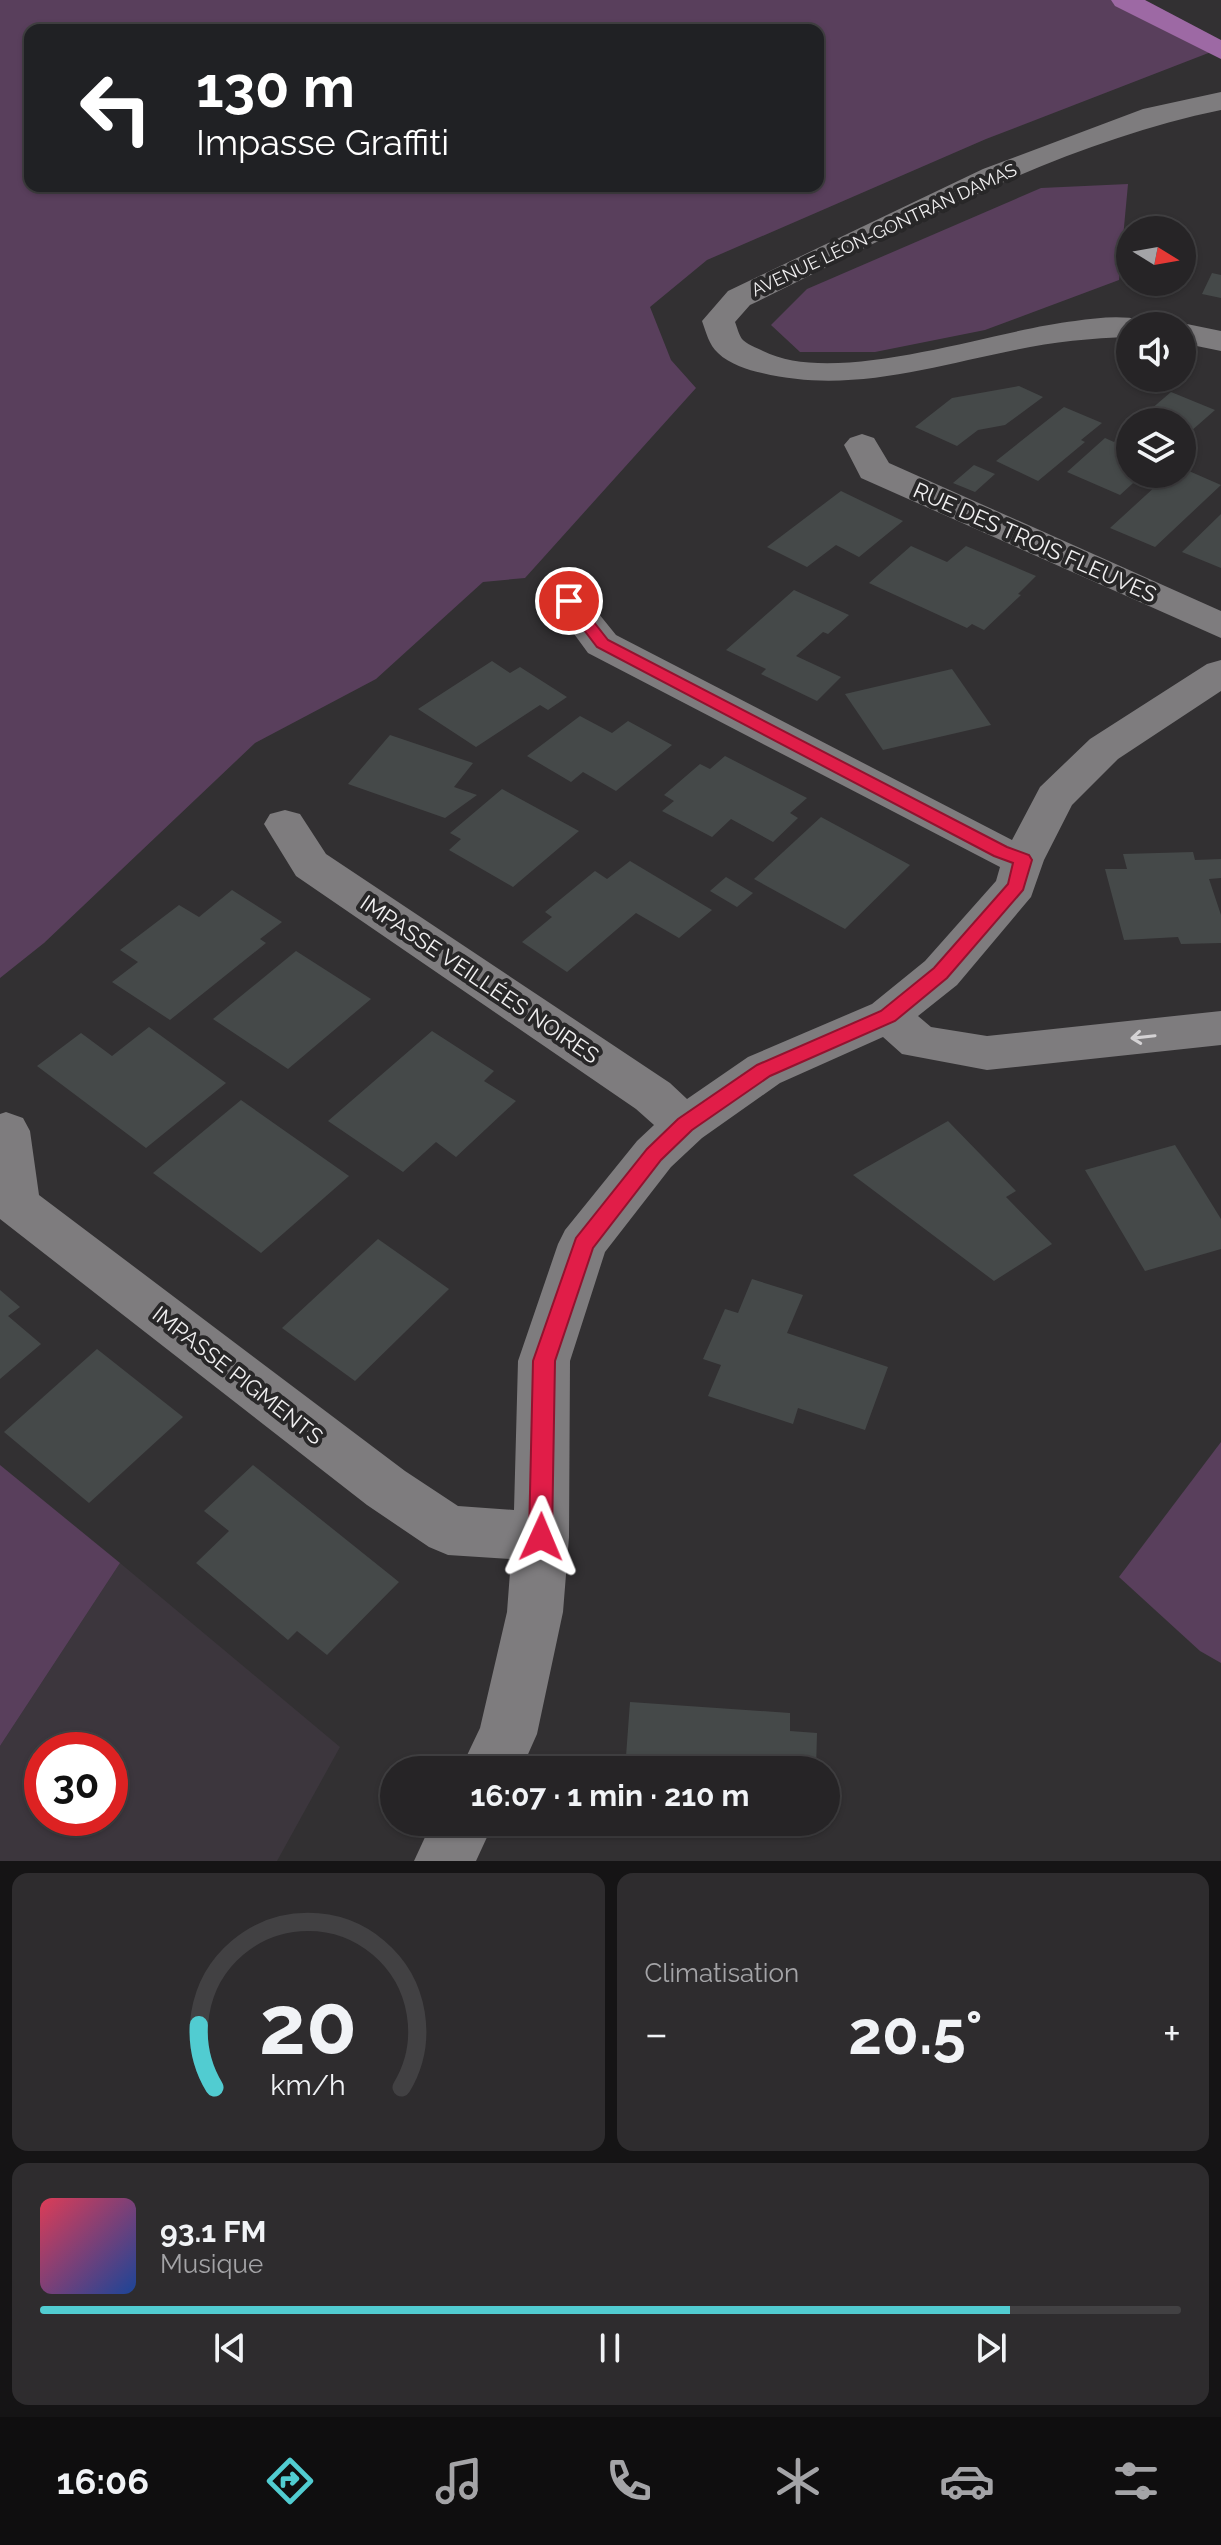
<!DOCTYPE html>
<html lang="fr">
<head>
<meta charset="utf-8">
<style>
	body { margin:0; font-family:Raleway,sans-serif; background:#2e2c2e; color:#f1f3f6; height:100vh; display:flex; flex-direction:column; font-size:30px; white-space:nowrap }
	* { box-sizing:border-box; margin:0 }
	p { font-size:26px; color:#a4a4a7 }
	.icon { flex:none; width:44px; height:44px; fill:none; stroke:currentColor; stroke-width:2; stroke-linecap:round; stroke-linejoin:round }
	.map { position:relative; height:1861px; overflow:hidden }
	.panel { display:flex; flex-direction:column; gap:12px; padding:12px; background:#151415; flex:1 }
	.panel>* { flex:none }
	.banner { position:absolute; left:24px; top:24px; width:800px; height:168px; border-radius:16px; box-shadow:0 2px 6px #0004,0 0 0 2px #424143; background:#202124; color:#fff; overflow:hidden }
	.needle { width:52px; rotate:101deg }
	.tools { position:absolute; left:1116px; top:216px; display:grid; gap:16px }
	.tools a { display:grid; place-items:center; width:80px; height:80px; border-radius:50%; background:#262426; box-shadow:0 2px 6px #0004,0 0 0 2px #424143; font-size:40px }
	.speed { position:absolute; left:24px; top:1732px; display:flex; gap:16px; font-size:40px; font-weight:700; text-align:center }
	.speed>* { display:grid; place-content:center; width:104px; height:104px; border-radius:50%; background:#262426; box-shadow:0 2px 6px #0004,0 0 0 2px #424143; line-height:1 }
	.speed .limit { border:12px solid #d22; background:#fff; color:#111 }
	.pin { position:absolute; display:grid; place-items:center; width:68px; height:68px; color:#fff; margin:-34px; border:4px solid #fff; border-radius:50%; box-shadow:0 2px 8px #0007 }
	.me { position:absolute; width:88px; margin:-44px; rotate:1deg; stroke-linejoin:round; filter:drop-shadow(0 0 6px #0008) }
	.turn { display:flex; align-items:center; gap:28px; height:168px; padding:0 40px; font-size:36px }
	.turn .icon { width:104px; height:104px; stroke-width:2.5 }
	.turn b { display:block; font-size:56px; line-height:68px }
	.big { font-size:60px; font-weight:700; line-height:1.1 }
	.panel .card { flex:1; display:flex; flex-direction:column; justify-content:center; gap:12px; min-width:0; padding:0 28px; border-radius:16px; background:#2e2c2e }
	.panel .dial { align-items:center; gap:0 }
	.dial svg { height:208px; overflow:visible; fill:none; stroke:#424143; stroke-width:7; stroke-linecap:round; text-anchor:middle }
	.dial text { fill:#f1f3f6; stroke:none }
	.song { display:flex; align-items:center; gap:24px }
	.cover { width:96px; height:96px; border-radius:12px; background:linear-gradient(135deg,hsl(350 70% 55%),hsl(220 70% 35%)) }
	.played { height:8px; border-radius:4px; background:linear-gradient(90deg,#51ccd1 85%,#424143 85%) }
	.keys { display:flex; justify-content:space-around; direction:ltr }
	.heat { display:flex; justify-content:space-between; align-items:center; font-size:44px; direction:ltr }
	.panel .tiles { flex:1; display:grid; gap:12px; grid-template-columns:1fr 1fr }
	.card:last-child { grid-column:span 2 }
	.trip { position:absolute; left:380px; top:1756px; width:460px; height:80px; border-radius:40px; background:#262426; box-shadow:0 2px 6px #0004,0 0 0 2px #424143; font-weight:700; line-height:80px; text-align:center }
	.menu { display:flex; height:128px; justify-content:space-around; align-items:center; background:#0f0e0f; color:#a4a4a7 }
	.menu .icon { width:56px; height:56px }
	.menu .on { color:#51ccd1 }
	.menu b { font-size:36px; color:#f1f3f6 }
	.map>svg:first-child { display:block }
</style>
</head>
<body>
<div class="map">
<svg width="1221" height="1861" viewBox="0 0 1221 1861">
	<rect width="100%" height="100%" fill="#323032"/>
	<path fill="#3c363d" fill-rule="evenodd" d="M 120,1563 L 340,1747 L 277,1861 L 0,1861 L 0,1746 ZM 42,1750 L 110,1750 L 110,1818 L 42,1818 Z"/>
	<g fill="#593f5c" fill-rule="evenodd">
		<path d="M 0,0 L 1112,0 L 1211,52 L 986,139 L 707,260 L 650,307 L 671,360 L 696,388 L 525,578 L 483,582 L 376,679 L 255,743 L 44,943 L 0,978 ZM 30,30 L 818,30 L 818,186 L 30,186 Z"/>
		<polygon points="1128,184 1119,280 985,330 875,352 800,352 771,325 807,289 1041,188"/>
		<polygon points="1221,1442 1221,1663 1200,1651 1119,1577"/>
		<polygon points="0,1465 120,1563 0,1746"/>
	</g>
	<g fill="#454949">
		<polygon points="1212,273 1221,275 1221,298 1202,294"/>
		<polygon points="1019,386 1043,397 1005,425 978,430 957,446 915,427 952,398"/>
		<polygon points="1171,392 1215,410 1182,439 1182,422 1136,422"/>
		<polygon points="1064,407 1102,423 1081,440 1085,442 1038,481 996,461"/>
		<polygon points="1130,428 1130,474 1143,474 1120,495 1067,472 1105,438 1114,442"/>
		<polygon points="974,465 995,474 975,492 953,483"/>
		<polygon points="1182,468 1221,485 1155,547 1110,528 1169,474 1182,474"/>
		<polygon points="841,491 903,521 859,557 836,545 807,567 767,547"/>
		<polygon points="1221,514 1221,568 1182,552"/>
		<polygon points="911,546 947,562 966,546 1036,576 1018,594 1021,595 984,630 972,624 967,628 869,583"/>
		<polygon points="794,590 849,615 828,634 823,632 796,656 841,677 817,701 761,674 766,669 726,650"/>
		<polygon points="492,661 510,673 520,667 567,697 548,710 540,705 476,747 418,709"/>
		<polygon points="952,669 991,725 883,750 845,694"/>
		<polygon points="580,716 612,733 628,721 672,745 616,791 583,772 571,782 527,756"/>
		<polygon points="390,735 473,763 454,787 477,795 445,818 348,784"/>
		<polygon points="725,756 807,798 790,813 798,818 773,842 731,819 712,837 662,811 674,801 664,795 700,764 710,769"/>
		<polygon points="502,789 579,831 513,887 449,850 461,839 450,833"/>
		<polygon points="821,817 910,865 845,929 754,879"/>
		<polygon points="1193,852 1195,860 1221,859 1221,878 1209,879 1221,915 1221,943 1181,944 1178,937 1124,940 1105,869 1127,869 1123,854"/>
		<polygon points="630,861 712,910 679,938 636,913 567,972 522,942 552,917 545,912 595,871 607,879"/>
		<polygon points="726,877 753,893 737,907 710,891"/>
		<polygon points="232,890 282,922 260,939 266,943 170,1020 112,982 138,962 120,950 179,905 199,917"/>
		<polygon points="296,951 371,999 288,1069 213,1019"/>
		<polygon points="149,1027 226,1083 146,1148 37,1066 81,1033 112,1056"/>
		<polygon points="432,1031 494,1071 484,1081 516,1101 456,1157 436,1142 403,1172 328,1121"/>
		<polygon points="241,1100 349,1176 261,1253 153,1173"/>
		<polygon points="948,1121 1016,1191 1006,1197 1052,1244 994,1281 853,1175"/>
		<polygon points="1175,1145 1221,1219 1221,1249 1145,1271 1085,1170"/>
		<polygon points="378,1239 449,1289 355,1381 282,1328"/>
		<polygon points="752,1279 803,1295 787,1333 888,1367 865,1430 798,1408 793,1424 708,1396 721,1365 703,1359 725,1309 738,1313"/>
		<polygon points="0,1290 20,1307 8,1316 41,1344 0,1379"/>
		<polygon points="97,1349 183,1417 89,1503 4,1432"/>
		<polygon points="253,1465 399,1582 327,1655 297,1631 288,1640 196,1563 229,1531 204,1511"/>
		<polygon points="630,1702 790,1713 790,1731 817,1733 816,1770 625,1770"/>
	</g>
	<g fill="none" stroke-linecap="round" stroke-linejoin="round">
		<g fill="#7e7c7e" fill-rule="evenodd">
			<path d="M 1221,92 L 1221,110 C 1055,144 902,231 750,305 L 735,322 C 737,327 739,335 742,339 C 746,344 757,348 763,351 C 836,388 993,330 1075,321 C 1097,318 1120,315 1142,320 L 1146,326 L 1130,326 L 1130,337 C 1091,338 1053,342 1015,350 C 930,367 849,394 762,373 C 748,370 729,364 718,353 C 709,345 706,332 702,321 L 728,291 L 983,169 L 1143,109 Z"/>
			<polygon points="1182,323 1221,331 1221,351 1182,343 1182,326 1170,326"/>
			<polygon points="862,434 874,438 889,463 1221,611 1221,638 861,478 844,445 850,438"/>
			<polygon points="569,589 582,593 616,635 1012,840 1040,787 1090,739 1207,664 1221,660 1221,691 1118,759 1072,805 1044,860 1031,897 957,985 918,1016 931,1027 987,1036 1221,1011 1221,1045 987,1070 902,1054 883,1037 780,1083 702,1138 671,1167 605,1252 570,1361 569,1537 563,1612 537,1734 521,1770 460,1770 480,1728 507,1612 511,1559 448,1555 429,1547 367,1505 0,1219 0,1114 6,1112 23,1118 30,1131 39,1195 405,1471 458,1506 514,1510 518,1361 558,1244 565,1230 637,1141 654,1125 636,1109 296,876 264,824 270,814 285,810 300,814 326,854 670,1083 687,1099 748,1057 872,1004 925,961 996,881 1000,867 588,653 550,601 556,593"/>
			<polygon points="432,1822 494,1822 476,1861 414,1861"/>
		</g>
		<polygon fill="#9d69a4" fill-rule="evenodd" points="1111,0 1145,0 1221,40 1221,59 1115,6"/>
	</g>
	<defs><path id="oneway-shaft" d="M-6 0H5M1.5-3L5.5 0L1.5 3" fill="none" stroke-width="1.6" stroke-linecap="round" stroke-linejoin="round" transform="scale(2)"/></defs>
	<use stroke="#d4d2d4" href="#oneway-shaft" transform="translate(1143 1037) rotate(174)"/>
	<polygon fill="#e11d48" stroke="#92132f" stroke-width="2" points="569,596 575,598 608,640 1007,847 1029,855 1032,860 1023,890 947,978 895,1021 770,1076 692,1130 661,1160 593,1248 555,1361 552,1537 549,1544 541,1547 533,1544 529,1537 533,1361 576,1238 647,1149 678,1119 757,1065 881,1011 934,968 1008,884 1013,863 994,856 597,647 562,601"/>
	<g text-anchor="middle" stroke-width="8" stroke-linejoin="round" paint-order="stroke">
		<g font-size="18" fill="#f0eff0" stroke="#282728">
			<text transform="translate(884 230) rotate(-25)" y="6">AVENUE LÉON-GONTRAN DAMAS</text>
		</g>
		<g font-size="22" fill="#f0eff0" stroke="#282728">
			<text transform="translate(1035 542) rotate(24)" y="8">RUE DES TROIS FLEUVES</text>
			<text transform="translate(480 979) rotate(34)" y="8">IMPASSE VEILLÉES NOIRES</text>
			<text transform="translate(238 1375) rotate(38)" y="8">IMPASSE PIGMENTS</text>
		</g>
	</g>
</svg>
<div class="tools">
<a><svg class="needle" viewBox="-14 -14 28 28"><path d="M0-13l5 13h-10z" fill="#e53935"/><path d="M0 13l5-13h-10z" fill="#a4a4a7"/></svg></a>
<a><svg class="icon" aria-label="sound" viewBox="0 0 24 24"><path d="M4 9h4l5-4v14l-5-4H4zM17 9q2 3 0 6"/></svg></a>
<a><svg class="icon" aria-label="layers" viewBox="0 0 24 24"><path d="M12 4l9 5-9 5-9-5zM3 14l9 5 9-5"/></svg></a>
</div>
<div class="speed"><div class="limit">30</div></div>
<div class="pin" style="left:569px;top:601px;background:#d93025"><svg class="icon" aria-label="arrive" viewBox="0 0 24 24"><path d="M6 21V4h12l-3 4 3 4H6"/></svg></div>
<svg class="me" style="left:541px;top:1537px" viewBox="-20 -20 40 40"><path d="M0-17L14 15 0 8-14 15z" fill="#e11d48" stroke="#fff" stroke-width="4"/></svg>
<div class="trip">16:07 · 1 min · 210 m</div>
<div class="banner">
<div class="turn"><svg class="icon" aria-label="left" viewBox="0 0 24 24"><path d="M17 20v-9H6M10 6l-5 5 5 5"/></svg><div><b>130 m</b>Impasse Graffiti</div></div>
</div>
</div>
<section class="panel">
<div class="tiles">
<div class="card dial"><svg viewBox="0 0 100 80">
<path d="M14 69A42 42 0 1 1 86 69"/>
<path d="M14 69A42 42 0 0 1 8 45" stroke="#51ccd1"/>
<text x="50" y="56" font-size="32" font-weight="700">20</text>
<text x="50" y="72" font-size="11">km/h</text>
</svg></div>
<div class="card"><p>Climatisation</p>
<div class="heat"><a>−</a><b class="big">20.5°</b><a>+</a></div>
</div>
<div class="card">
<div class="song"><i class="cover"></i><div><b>93.1 FM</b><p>Musique</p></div></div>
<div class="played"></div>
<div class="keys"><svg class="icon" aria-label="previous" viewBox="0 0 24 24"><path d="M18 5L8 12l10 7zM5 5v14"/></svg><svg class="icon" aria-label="pause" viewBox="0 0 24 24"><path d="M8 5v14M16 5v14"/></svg><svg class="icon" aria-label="next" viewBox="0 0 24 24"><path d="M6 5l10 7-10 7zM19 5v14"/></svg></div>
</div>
</div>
</section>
<nav class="menu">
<b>16:06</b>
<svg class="icon on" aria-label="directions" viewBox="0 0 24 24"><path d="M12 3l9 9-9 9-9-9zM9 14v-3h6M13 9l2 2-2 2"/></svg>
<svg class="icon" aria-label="music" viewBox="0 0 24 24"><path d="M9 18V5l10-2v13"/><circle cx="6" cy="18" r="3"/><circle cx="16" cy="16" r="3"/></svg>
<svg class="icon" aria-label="phone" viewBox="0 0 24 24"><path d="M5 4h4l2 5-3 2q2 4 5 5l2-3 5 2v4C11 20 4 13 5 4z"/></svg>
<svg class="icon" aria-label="climate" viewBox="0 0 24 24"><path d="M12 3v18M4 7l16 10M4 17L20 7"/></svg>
<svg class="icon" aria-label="car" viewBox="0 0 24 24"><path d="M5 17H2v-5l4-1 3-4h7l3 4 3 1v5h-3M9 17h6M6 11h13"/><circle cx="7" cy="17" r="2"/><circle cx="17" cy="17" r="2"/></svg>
<svg class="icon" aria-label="filters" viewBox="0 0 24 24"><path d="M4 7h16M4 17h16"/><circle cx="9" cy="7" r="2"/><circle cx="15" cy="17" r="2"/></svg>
</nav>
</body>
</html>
